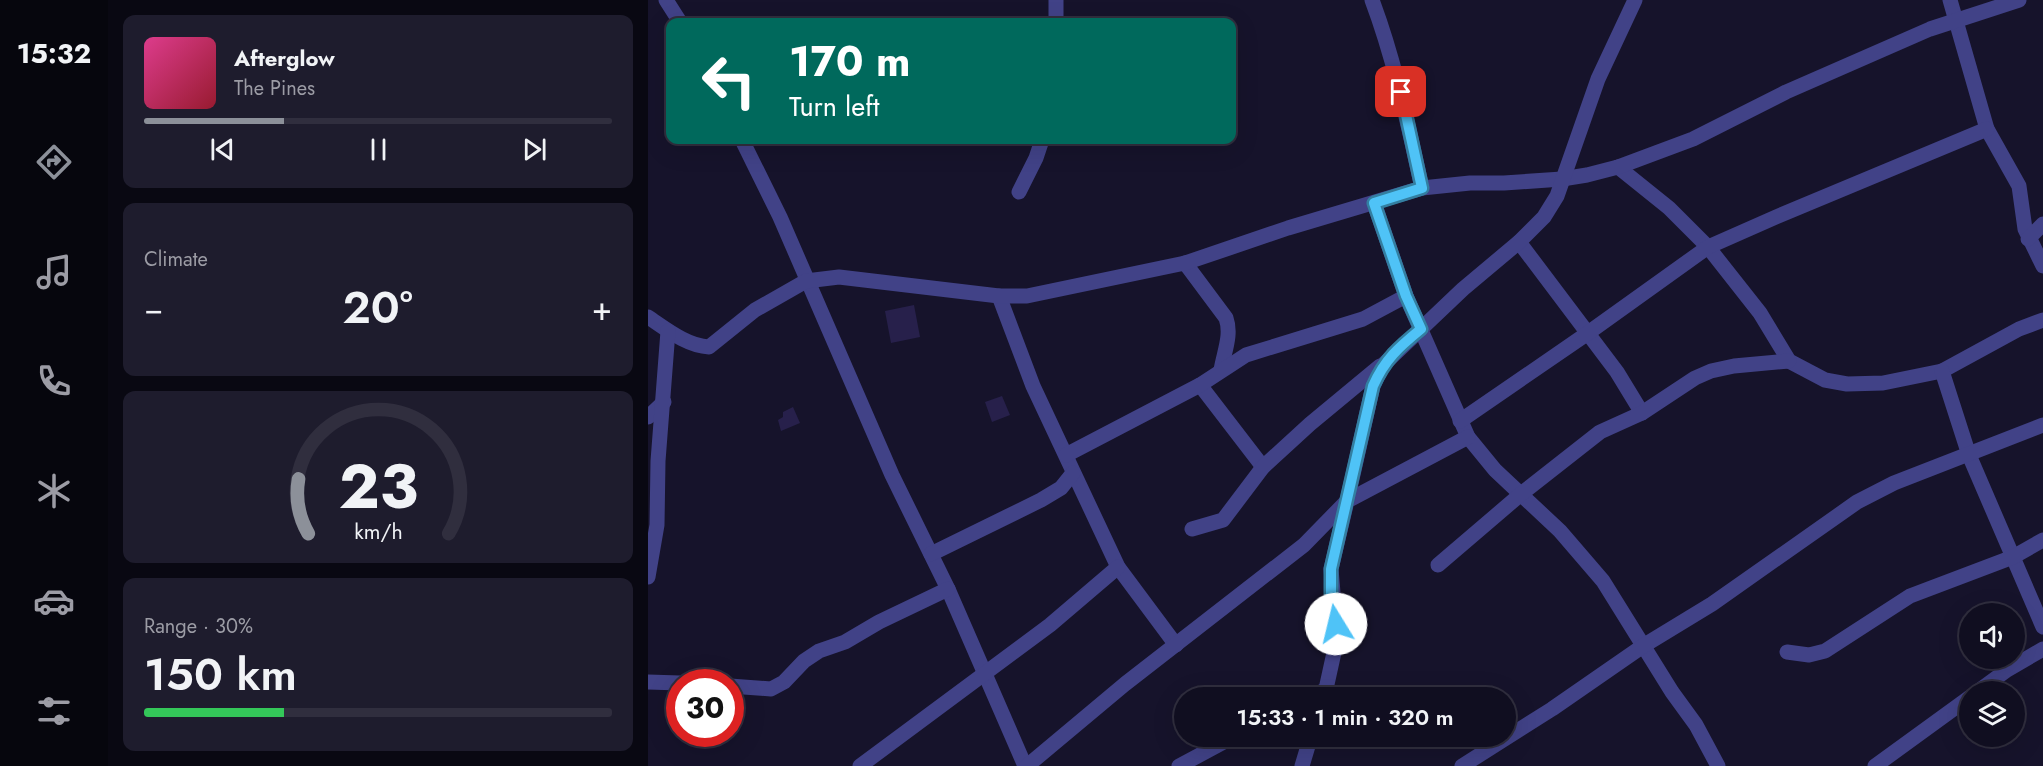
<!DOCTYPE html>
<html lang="en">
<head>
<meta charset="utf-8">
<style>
	body { margin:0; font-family:Jost,sans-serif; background:#1e1c2d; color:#f1f3f6; height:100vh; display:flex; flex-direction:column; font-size:22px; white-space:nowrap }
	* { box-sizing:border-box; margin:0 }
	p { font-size:20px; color:#9c9ca5 }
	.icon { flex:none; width:33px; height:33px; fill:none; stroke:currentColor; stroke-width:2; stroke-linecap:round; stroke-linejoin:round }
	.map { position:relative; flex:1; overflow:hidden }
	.details { display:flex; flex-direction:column; gap:15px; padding:15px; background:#090812; width:540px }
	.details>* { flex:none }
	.top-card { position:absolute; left:18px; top:18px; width:570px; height:126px; border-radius:12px; box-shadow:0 6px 24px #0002,0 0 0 2px #302e3e; background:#00695c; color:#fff; overflow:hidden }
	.controls { position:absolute; left:1311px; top:603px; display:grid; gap:12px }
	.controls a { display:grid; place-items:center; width:66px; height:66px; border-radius:50%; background:#100e20; box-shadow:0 6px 24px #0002,0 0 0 2px #302e3e; font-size:30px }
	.speed { position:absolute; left:18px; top:669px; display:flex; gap:12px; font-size:30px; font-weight:700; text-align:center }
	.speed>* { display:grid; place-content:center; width:78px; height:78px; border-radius:50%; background:#100e20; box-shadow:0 6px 24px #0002,0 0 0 2px #302e3e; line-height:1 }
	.speed .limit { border:9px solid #d22; background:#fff; color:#111 }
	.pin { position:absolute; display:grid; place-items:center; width:51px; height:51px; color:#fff; margin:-26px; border-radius:12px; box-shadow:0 3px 9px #0006 }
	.me { position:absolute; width:66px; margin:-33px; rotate:351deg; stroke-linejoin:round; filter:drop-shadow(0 0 4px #0008) }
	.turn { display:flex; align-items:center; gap:21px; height:126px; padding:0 24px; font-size:27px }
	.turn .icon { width:78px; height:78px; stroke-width:2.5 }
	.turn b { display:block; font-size:42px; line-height:51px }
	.big { font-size:45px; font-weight:600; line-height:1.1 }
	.details .tile { flex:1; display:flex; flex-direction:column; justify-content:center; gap:9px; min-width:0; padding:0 21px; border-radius:12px; background:#1e1c2d }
	.details .dial { align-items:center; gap:0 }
	.dial svg { height:156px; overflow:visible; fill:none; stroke:#302e3e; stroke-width:7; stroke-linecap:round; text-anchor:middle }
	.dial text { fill:#f1f3f6; stroke:none }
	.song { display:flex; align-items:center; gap:18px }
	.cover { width:72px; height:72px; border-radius:9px; background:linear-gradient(135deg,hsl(330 70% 55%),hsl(350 70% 35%)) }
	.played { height:6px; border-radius:3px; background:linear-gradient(90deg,#8c9099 30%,#302e3e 30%) }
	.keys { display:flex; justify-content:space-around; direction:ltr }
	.heat { display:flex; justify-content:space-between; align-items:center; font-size:33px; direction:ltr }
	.charge { height:9px; border-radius:4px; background:linear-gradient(90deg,#34c759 30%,#302e3e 0) }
	.trip { position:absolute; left:526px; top:687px; width:342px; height:60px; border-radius:30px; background:#100e20; box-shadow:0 6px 24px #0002,0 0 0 2px #302e3e; font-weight:600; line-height:60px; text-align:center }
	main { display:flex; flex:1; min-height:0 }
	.menu { display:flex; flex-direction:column; width:108px; justify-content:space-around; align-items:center; background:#06060d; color:#9c9ca5 }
	.menu .icon { width:42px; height:42px }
	.menu .active { color:#8c9099 }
	.menu b { font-size:27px; color:#f1f3f6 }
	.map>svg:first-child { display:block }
</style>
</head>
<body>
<main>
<nav class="menu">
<b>15:32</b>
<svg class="icon active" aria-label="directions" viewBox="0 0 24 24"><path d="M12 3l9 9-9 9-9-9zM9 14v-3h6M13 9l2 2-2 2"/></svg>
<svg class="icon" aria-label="music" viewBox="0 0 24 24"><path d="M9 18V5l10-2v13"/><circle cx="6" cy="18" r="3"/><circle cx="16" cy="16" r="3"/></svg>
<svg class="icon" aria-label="phone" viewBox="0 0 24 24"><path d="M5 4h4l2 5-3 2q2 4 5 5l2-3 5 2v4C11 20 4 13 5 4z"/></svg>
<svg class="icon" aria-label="climate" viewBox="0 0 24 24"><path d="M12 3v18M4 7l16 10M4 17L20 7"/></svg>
<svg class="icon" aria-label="car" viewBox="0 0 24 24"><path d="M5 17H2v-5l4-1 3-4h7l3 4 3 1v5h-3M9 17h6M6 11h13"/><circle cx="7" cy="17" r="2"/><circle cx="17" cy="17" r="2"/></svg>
<svg class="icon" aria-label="filters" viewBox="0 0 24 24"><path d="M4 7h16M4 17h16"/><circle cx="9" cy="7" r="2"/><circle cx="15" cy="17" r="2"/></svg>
</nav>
<section class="details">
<div class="tile">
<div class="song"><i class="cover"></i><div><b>Afterglow</b><p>The Pines</p></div></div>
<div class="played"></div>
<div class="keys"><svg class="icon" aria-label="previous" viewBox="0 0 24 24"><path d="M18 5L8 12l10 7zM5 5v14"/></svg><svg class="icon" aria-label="pause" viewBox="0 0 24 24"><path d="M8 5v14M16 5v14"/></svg><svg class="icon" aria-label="next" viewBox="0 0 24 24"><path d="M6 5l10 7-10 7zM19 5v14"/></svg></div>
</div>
<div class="tile"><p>Climate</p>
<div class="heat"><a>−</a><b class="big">20°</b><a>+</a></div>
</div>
<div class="tile dial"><svg viewBox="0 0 100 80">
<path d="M14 69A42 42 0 1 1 86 69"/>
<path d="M14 69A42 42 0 0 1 9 41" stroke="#8c9099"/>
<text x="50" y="56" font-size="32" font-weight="700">23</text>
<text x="50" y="72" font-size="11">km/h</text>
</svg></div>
<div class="tile"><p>Range · 30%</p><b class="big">150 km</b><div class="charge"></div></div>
</section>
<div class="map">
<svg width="1395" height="766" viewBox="0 0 1395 766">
	<rect width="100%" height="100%" fill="#16132b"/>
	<g fill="#27204b">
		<polygon points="266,305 272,337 243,343 237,311"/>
		<polygon points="354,396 362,415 344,422 337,402"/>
		<polygon points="145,407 152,423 133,431 130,420 135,417 135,412"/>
	</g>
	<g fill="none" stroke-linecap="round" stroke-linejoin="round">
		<g stroke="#414287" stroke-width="15">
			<polyline points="18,0 32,22"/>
			<path d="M 724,0 C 747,61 760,125 774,188"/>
			<polyline points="1302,0 1339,129 1371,186 1377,229 1395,266"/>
			<polyline points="408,22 408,0"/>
			<polyline points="94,140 132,217 244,475 300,589 377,766"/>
			<polyline points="970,167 1021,208 1060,247 1112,313 1141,361 1177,380 1199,384 1235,383 1294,371 1371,329 1395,320"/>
			<polyline points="371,192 388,158 394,140"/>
			<polyline points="726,203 758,296 820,437 847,470 912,531 955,581 1024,692 1048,725 1070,766"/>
			<polyline points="1380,239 1395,224"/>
			<polyline points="871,242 969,372 994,413"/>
			<path d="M 537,263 L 578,318 C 584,335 576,352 573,370"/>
			<polyline points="351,296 385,386 470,567 528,645"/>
			<path d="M 0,317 C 18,329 39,346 61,347 L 107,310 L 158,281 L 191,277 L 351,296 L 379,296 L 537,263 L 640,228 L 774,188 L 822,183 L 856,183 L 914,179 L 939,175 L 970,167 L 1045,139 L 1138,92 L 1282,29 L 1371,0"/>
			<polyline points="1294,371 1321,455 1395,627"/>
			<polyline points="552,385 615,467"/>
			<polyline points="0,417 16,402"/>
			<polyline points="812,421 940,333 1060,247 1128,217 1339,129"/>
			<polyline points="418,455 552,385 598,355 715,319 758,296"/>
			<polyline points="544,529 575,520 615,467 662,424 732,366"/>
			<polyline points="283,554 393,500 413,488 425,473"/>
			<polyline points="790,565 873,494 952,432 994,413 1047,378 1063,371 1086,366 1141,361"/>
			<polyline points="0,577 9,525 10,461 20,331"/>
			<polyline points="1139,652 1161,655 1177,651 1262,596 1365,557 1395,540"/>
			<polyline points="0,682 32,683"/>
			<polyline points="82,686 123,689 136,682 156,661 171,651 197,642 231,622 300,589"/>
			<polyline points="1329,692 1359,670 1395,649"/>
			<polyline points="660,698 679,689"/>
			<polyline points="676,698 689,639 683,569 699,501 820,437"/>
			<polyline points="212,766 402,625 470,567"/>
			<polyline points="379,766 477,684 656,545 699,501 725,386 735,365 815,289 871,242 896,217 909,196 950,79 987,0"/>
			<polyline points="531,766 587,736"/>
			<polyline points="654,766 663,736"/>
			<polyline points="814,766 904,709 995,646 1064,604 1209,502 1246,483 1395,425"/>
			<polyline points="1227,766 1322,697"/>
		</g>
	</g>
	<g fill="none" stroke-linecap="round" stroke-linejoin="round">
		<g stroke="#337fa1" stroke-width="15">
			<path id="route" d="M 688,624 L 683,593 L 683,569 L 725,386 C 737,359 751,347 773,329 L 758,296 L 726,203 L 774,188 L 753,92"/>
		</g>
		<use href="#route" stroke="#4fc3f7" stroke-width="10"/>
	</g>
</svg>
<div class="controls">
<a><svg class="icon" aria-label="sound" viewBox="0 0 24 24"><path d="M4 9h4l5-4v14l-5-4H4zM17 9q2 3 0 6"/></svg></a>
<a><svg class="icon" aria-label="layers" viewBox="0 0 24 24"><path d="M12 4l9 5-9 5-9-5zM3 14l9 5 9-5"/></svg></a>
</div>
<div class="speed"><div class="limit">30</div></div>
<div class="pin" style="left:753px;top:92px;background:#d93025"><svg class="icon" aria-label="arrive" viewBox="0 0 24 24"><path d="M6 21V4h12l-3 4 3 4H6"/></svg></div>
<svg class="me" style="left:688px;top:624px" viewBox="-20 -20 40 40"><circle r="19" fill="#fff"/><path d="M0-13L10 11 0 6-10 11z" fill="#4fc3f7"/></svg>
<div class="trip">15:33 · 1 min · 320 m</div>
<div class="top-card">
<div class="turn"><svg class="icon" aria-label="left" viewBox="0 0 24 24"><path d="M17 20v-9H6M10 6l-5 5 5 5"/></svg><div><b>170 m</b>Turn left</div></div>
</div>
</div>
</main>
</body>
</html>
